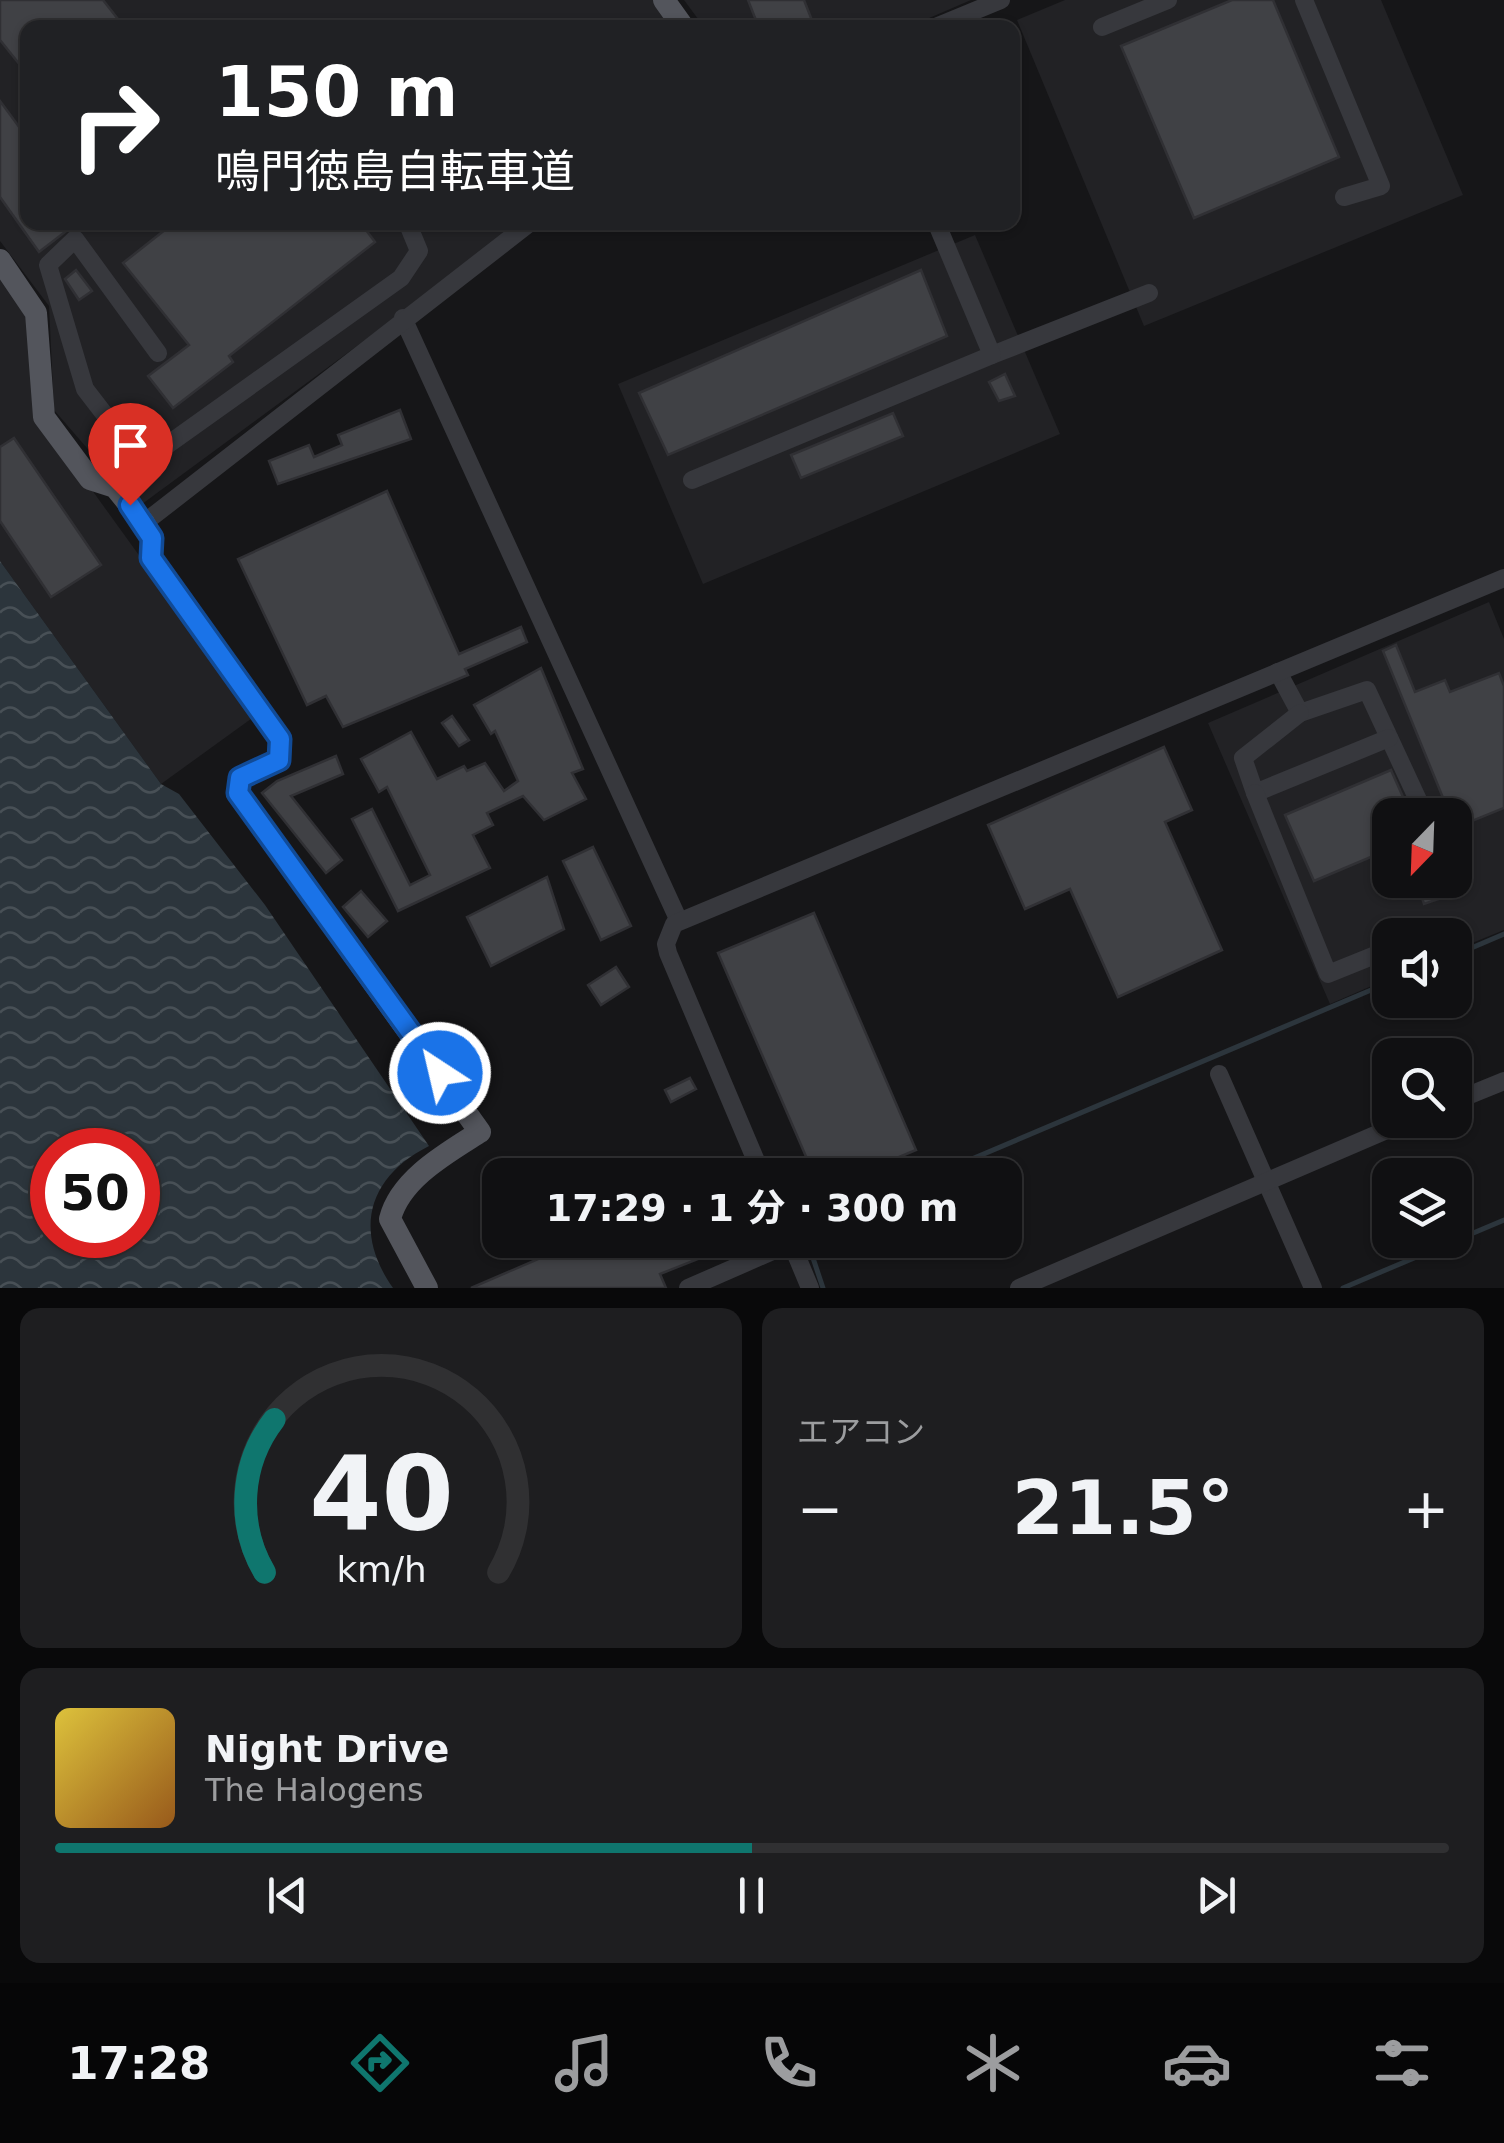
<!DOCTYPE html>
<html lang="ja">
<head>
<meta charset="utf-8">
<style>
	body { margin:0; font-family:"DejaVu Sans","Noto Sans JP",sans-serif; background:#1e1e20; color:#f1f3f6; height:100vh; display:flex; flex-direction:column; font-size:38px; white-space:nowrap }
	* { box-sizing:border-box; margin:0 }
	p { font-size:32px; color:#9c9d9f }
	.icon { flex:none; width:55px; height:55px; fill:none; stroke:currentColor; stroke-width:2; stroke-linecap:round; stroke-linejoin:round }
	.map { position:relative; height:1288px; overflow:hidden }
	.side { display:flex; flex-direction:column; gap:20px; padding:20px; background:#09090a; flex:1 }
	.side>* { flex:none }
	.hud { position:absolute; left:20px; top:20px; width:1000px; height:210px; border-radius:20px; box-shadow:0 2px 8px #0004,0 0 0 2px #303032; background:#202124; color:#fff; overflow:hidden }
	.needle { width:65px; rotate:203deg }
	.tools { position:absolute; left:1372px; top:798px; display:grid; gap:20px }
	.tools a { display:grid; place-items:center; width:100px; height:100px; border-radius:20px; background:#101012; box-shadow:0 2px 8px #0004,0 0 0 2px #303032; font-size:50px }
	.speed { position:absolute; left:30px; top:1128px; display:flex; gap:20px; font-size:50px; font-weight:700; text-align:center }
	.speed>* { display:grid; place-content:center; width:130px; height:130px; border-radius:50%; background:#101012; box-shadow:0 2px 8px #0004,0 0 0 2px #303032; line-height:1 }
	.speed .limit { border:15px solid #d22; background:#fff; color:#111 }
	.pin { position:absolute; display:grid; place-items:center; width:85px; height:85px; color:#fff; margin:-102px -42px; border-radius:50% 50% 50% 0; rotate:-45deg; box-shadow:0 0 10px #0007 }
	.pin .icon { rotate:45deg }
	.me { position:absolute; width:110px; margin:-55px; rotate:325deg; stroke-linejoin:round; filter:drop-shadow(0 0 8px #0008) }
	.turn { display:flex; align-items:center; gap:35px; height:210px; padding:0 30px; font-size:45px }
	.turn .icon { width:130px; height:130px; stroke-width:2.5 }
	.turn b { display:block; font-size:70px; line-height:85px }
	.big { font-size:75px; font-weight:700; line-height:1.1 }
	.side .tile { flex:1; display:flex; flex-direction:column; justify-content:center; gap:15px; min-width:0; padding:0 35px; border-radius:20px; background:#1e1e20 }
	.side .dial { align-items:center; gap:0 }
	.dial svg { height:260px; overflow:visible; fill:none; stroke:#303032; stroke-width:7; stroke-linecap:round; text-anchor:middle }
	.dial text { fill:#f1f3f6; stroke:none }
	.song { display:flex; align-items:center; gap:30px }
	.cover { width:120px; height:120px; border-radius:15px; background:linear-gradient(135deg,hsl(50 70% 55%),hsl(30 70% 35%)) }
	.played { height:10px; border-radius:5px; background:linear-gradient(90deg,#0f766e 50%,#303032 50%) }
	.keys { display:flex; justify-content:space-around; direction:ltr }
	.heat { display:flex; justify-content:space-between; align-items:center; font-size:55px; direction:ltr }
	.side .tiles { flex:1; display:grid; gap:20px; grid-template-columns:1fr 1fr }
	.tile:last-child { grid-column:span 2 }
	.trip { position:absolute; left:482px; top:1158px; width:540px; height:100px; border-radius:20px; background:#101012; box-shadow:0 2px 8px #0004,0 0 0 2px #303032; font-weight:700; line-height:100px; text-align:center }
	.tabs { display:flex; height:160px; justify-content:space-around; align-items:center; background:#060607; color:#9c9d9f }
	.tabs .icon { width:70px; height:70px }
	.tabs .on { color:#0f766e }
	.tabs b { font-size:45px; color:#f1f3f6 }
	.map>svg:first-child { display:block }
</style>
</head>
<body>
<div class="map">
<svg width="1504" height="1288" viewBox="0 0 1504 1288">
	<defs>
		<pattern id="water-waves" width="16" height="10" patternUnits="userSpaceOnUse" patternTransform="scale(2.5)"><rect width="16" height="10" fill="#2c353c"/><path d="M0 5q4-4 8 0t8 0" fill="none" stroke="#485056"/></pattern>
	</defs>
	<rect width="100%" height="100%" fill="#161618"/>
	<g fill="#222225" fill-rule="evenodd">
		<polygon points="0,0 658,0 678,27 28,28 28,222 524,223 138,507 54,410 49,306 0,241"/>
		<polygon points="684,0 971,0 906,28 704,27"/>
		<polygon points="1065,0 1381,0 1463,195 1144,326 1017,20"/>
		<polygon points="975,235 1060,434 703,584 618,384"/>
		<polygon points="0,273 29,313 45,425 255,716 161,784 0,561"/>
		<path d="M 1489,602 L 1504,639 L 1504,930 L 1455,950 L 1455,935 L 1390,935 L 1390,978 L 1330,1004 L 1208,723 ZM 1390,815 L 1455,815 L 1455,880 L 1390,880 Z"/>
	</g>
	<path fill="url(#water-waves)" fill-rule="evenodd" d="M 0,561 L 161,784 L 179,794 L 265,905 L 429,1146 C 369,1176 352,1230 393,1288 L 0,1288 ZM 52,1150 L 138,1150 L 138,1235 L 52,1235 Z"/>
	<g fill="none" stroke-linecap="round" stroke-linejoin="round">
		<g stroke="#2c353c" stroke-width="5">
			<polyline points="1455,955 1504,934"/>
			<polyline points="934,1175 1390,982"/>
			<polyline points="807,1240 823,1288"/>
			<polyline points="1343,1288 1504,1220"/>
		</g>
	</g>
	<g fill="#404145" stroke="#303034" stroke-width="2.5">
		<polygon points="0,0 103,0 125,28 28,28 28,75 0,40"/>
		<polygon points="748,0 804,0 815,28 759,28"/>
		<polygon points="1232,0 1273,0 1339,157 1194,218 1121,46"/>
		<polygon points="0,101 28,139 28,222 78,222 39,252 0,197"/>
		<polygon points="160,222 360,222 375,242 229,356 233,362 173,408 148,376 189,345 123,263 166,229"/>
		<polygon points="76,270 92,291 79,300 65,279"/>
		<polygon points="921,270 947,336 668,455 639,393"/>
		<polygon points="1005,374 1015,396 999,401 989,382"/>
		<polygon points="400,410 411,439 278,484 269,461 309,445 314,457 342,445 338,435"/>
		<polygon points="893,413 903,436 801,478 791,455"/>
		<polygon points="14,438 101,565 51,597 0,521 0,447"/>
		<polygon points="387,491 459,654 521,627 527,642 465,669 468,675 343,727 326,696 307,705 238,559"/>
		<polygon points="1396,645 1415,692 1445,680 1450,692 1499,673 1504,686 1504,808 1455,828 1455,815 1450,815 1383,651"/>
		<polygon points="541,668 583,769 572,773 586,799 544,820 523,796 487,813 493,825 473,835 490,868 398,911 352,819 372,809 410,885 430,875 387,787 379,792 361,759 411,732 437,779 464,766 467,771 485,763 504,791 518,781 495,731 491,734 474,705"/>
		<polygon points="452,716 469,740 459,746 442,723"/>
		<polygon points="1164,747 1192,810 1165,822 1222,950 1118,997 1070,889 1025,909 988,825"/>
		<polygon points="336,756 343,774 291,796 342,860 326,873 262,793 277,781"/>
		<polygon points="1391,770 1411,815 1390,815 1390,849 1314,881 1285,815"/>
		<polygon points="593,847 631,926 601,940 563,861"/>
		<polygon points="547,877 564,929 491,966 467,917"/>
		<polygon points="1416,880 1462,880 1465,890 1424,904"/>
		<polygon points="361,891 387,921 368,937 343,907"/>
		<polygon points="814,913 916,1150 856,1175 814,1175 718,953"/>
		<polygon points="616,967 629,987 601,1005 588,985"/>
		<polygon points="690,1078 696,1089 671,1102 665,1090"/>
		<polygon points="582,1240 755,1240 727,1256 723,1249 660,1274 666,1288 471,1288"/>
	</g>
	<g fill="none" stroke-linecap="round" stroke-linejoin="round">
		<g stroke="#37383d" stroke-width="18">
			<polyline points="1304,0 1381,186 1344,197"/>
			<polyline points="1102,27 1168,0"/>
			<polyline points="933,28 1001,0"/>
			<polyline points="403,318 679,921"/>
			<polyline points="158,353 75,239 48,265 85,389 142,463 401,278 419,251 407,222"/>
			<polyline points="992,355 1149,293"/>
			<polyline points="692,480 992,355 936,222"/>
			<polyline points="144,523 531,222"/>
			<polyline points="1278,672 1300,713 1367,690 1425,815"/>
			<polyline points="1300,713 1243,758 1255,793 1389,738"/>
			<polyline points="1255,793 1328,974 1390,949"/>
			<polyline points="1424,935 1434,931"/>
			<polyline points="1219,1074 1313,1288"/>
			<polyline points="1455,1101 1504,1081"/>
			<polyline points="762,1175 668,953 666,944 674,924 1504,578"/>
			<polyline points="790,1240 810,1288"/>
			<polyline points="688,1288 791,1243"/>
			<polyline points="1019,1288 1410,1120"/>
		</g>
		<g stroke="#53555c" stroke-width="22">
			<polyline points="664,0 684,28"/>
			<path d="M 0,260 L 36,313 L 44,417 L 90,479 L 115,487 L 144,523 L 152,538 L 151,558 L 280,739 L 279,759 L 240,778 L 238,793 L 480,1132 C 447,1153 400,1179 390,1219 L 427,1288"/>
		</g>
	</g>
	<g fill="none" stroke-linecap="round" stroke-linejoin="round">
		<g stroke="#114b97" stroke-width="25">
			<polyline id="route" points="130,505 152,538 151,558 280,739 279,760 240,778 238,793 440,1073"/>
		</g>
		<use href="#route" stroke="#1a73e8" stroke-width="18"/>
	</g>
</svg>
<div class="tools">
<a><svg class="needle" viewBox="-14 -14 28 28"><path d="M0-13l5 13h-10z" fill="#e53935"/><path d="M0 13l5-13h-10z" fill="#9c9d9f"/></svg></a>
<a><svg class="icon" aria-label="sound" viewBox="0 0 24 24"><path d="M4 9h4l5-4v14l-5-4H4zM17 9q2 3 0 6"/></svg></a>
<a><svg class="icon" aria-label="search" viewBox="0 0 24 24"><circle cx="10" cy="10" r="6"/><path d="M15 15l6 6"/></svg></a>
<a><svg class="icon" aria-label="layers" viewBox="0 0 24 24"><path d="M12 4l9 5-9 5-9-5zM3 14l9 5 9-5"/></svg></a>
</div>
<div class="speed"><div class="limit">50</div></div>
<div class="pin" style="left:130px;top:505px;background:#d93025"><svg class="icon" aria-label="arrive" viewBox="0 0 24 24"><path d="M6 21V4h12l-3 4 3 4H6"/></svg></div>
<svg class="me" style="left:440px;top:1073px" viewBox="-20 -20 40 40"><circle r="17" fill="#1a73e8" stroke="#fff" stroke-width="3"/><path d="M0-11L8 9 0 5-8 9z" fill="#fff"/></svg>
<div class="trip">17:29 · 1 分 · 300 m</div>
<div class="hud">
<div class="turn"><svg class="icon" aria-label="right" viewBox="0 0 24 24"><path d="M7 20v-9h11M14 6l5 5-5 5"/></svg><div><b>150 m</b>鳴門徳島自転車道</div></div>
</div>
</div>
<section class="side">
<div class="tiles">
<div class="tile dial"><svg viewBox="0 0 100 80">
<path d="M14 69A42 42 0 1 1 86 69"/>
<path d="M14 69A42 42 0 0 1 17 22" stroke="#0f766e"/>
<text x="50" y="56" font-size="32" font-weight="700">40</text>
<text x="50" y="72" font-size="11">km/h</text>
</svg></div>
<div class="tile"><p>エアコン</p>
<div class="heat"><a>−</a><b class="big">21.5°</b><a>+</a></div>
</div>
<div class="tile">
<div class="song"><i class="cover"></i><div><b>Night Drive</b><p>The Halogens</p></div></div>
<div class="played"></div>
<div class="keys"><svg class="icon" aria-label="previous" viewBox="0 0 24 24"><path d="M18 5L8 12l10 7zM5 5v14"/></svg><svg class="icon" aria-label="pause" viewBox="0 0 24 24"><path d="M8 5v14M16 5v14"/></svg><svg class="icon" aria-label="next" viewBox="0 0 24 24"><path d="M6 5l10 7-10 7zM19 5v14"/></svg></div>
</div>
</div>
</section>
<nav class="tabs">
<b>17:28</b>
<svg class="icon on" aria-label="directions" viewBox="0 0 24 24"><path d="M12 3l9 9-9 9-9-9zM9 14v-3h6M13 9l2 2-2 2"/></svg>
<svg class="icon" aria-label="music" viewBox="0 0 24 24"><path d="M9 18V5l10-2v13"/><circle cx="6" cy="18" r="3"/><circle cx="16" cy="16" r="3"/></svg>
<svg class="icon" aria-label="phone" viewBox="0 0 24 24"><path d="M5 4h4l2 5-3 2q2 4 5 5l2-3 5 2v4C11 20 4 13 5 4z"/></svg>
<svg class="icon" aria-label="climate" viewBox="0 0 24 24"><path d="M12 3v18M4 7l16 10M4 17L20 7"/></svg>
<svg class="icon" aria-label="car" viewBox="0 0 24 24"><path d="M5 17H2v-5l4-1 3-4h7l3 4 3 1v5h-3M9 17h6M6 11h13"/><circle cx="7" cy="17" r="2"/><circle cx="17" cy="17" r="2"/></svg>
<svg class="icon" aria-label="filters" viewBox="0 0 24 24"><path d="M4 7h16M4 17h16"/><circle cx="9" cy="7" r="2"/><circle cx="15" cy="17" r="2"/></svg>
</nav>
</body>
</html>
